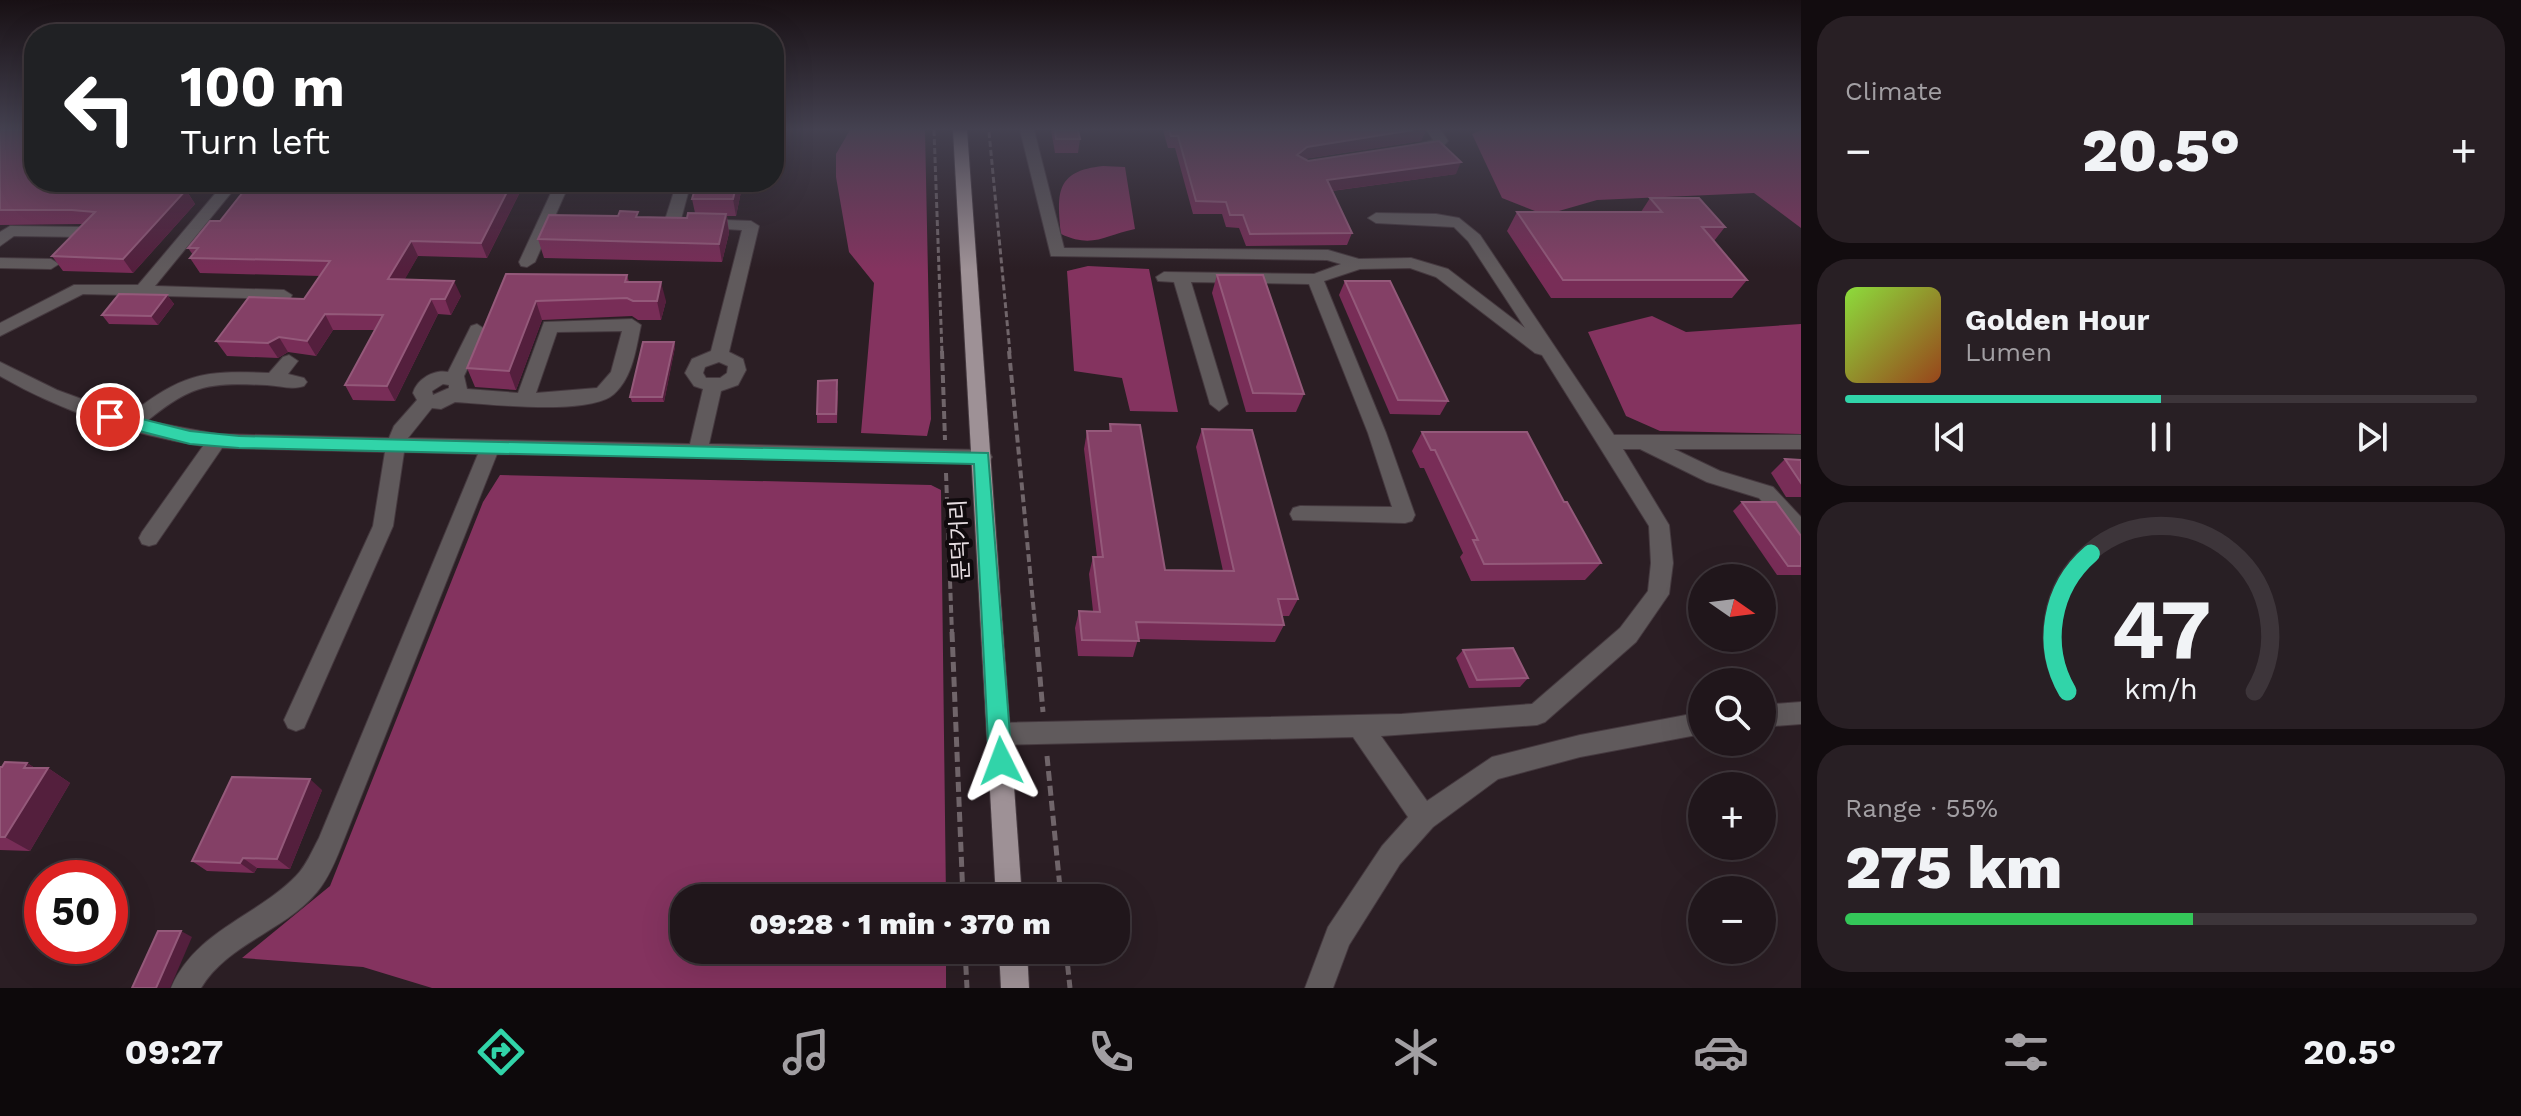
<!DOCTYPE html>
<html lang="en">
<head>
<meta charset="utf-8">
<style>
	body { margin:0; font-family:"Work Sans","Noto Sans KR",sans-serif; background:#281f24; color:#f1f3f6; height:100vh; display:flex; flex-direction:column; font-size:30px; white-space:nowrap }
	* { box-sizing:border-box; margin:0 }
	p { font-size:26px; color:#a29fa3 }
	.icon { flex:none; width:44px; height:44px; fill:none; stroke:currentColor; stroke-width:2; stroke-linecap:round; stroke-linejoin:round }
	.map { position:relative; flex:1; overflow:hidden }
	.details { display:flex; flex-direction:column; gap:16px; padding:16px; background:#120c0f; width:720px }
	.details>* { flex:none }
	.guide { position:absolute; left:24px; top:24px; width:760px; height:168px; border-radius:32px; box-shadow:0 8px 32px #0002,0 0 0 2px #3d353a; background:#202124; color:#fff; overflow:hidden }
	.needle { width:52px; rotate:104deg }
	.buttons { position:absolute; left:1688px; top:564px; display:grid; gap:16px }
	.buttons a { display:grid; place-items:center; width:88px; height:88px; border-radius:50%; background:#20161b; box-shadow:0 8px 32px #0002,0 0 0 2px #3d353a; font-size:40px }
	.speed { position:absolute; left:24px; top:860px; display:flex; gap:16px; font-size:40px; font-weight:700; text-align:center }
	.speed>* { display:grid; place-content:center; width:104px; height:104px; border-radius:50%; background:#20161b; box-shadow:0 8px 32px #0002,0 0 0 2px #3d353a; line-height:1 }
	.speed .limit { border:12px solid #d22; background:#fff; color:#111 }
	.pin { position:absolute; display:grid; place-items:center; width:68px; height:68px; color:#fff; margin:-34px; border:4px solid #fff; border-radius:50%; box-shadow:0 2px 8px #0007 }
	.me { position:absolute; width:88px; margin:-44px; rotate:357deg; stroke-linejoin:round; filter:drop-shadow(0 0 6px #0008) }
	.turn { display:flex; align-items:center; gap:28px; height:168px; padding:0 24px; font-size:36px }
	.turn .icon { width:104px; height:104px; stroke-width:2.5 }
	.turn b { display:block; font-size:56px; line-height:68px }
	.big { font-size:60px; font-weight:800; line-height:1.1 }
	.details .card { flex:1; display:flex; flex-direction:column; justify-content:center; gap:12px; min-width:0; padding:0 28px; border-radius:32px; background:#281f24 }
	.details .dial { align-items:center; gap:0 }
	.dial svg { height:208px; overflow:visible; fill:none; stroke:#3d353a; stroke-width:7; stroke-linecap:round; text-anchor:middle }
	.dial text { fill:#f1f3f6; stroke:none }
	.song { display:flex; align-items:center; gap:24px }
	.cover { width:96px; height:96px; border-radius:12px; background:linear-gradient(135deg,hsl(90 70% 55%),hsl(20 70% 35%)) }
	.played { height:8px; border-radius:4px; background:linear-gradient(90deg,#31d4a9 50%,#3d353a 50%) }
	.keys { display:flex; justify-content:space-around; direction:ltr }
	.heat { display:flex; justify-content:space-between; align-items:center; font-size:44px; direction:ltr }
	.charge { height:12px; border-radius:6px; background:linear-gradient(90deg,#34c759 55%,#3d353a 0) }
	.trip { position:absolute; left:670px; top:884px; width:460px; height:80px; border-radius:32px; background:#20161b; box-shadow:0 8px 32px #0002,0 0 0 2px #3d353a; font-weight:800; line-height:80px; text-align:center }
	.tabs { display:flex; height:128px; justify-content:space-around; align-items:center; background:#0d090b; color:#a29fa3 }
	.tabs .icon { width:56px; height:56px }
	.tabs .selected { color:#31d4a9 }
	.tabs b { font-size:36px; color:#f1f3f6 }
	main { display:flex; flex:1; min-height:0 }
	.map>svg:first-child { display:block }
</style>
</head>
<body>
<main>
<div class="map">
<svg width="1801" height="988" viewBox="0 0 1801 988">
	<rect width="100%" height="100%" fill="#2b1e24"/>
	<g fill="#84335f">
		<polygon points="850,130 925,130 931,419 927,436 861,433 874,283 849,252 836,177 836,154"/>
		<polygon points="1482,130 1801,130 1801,228 1754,193 1597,200 1545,215 1502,198 1472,134"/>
		<path d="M 1103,166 L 1125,167 L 1135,229 C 1105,235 1093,249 1061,234 C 1057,193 1055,171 1103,166 Z"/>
		<polygon points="1088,266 1149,269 1178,412 1130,411 1122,378 1074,371 1067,271"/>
		<polygon points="1652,316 1686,332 1801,324 1801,434 1660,431 1626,416 1588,332"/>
		<polygon points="500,475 931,485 941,490 946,898 684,898 684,950 946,950 946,988 432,988 363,967 242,958 330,886 483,502"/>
	</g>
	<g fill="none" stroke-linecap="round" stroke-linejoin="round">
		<g stroke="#45393f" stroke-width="2">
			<g id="minor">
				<polygon points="1020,130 1034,130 1064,248 1328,250 1359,259 1411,258 1448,269 1525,328 1468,241 1454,227 1376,223 1368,218 1376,213 1436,214 1459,218 1480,235 1614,435 1801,435 1801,449 1674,449 1720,471 1773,487 1801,517 1801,539 1794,537 1759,498 1707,482 1640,449 1623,449 1669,525 1673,563 1669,594 1636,642 1545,722 1537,725 1381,736 1427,801 1492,757 1580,735 1702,712 1702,734 1580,757 1498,779 1433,827 1400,864 1349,945 1333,988 1305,988 1328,927 1382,846 1408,817 1353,737 999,745 991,742 987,734 991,726 999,723 1402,714 1532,704 1620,628 1648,591 1651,563 1649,526 1542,355 1535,353 1436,277 1410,268 1360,269 1324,281 1386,433 1415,515 1412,521 1405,523 1293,520 1290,514 1293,508 1300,506 1392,507 1368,433 1309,284 1191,282 1228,404 1219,411 1210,404 1174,282 1158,281 1156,277 1164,272 1314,274 1341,264 1327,260 1051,256"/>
				<polygon points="1427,130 1441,130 1448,141 1440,149 1410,152 1410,146 1433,140"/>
				<polygon points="225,182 240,182 155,286 284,290 292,295 290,299 83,294 0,336 0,323 74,285 138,285"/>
				<polygon points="556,182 570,182 535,262 527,267 521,266 519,262"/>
				<polygon points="677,182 691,182 680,223 672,228 664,223"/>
				<path d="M 700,219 L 751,221 L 759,226 L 729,352 L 743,359 L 746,370 L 738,385 L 721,391 L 709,444 L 982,450 L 989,452 L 992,457 L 989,462 L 497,454 L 341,847 C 335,862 328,879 317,892 C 285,931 228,943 201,988 L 171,988 C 195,931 256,917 296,876 C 306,866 312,851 319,838 L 478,454 L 404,452 L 393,526 L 304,728 L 296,731 L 288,728 L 284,720 L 373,526 L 385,452 L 222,448 L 156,544 L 149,546 L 142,544 L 139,538 L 142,532 L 203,446 C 132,435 63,412 0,376 L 0,362 L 57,390 L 128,416 C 182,374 201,370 269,373 L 283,357 L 289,355 L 298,361 L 288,374 L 304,378 L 307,382 L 304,386 C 293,390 280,386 267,385 C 209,383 194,383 147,421 L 217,434 L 389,438 L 394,426 L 417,400 L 413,393 C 417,379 434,369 448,372 L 471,326 L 477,324 L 486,330 L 464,376 L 467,389 L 518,393 L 544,322 L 632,319 L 641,325 C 636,348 633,377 614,394 C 590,416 489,404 455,402 L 441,409 L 432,408 L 408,438 L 690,444 L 703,389 L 694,386 L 685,373 L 692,359 L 711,351 L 742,230 L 695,227 L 695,221 ZM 622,331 L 611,372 L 597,388 L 536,393 L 557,332 ZM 719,362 L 728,366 L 727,373 L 720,378 L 706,378 L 703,373 L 705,367 ZM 443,384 L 449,385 L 449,388 L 433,395 L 432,391 Z"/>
				<polygon points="10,226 83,227 91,232 83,237 14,236 0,246 0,232"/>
				<polygon points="0,258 51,259 59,264 51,269 0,268"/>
				<polygon points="1801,702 1801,724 1762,727 1762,705"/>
			</g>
		</g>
		<g stroke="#45393f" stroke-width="2">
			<g id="major">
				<polygon points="953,130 967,130 1022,898 996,898"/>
				<polygon points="999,950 1027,950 1029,988 1001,988"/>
			</g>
		</g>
		<g stroke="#70656a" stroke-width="3" stroke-dasharray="6 3" stroke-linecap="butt">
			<polyline points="934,130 942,353"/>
			<polyline points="989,132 1010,353"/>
		</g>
		<g stroke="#70656a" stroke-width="4" stroke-dasharray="8 4" stroke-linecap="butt">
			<polyline points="942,351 945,440"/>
			<polyline points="1009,351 1036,634"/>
			<polyline points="946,473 952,634"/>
		</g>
		<g stroke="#70656a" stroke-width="5" stroke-dasharray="10 5" stroke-linecap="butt">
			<polyline points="952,632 963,898"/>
			<polyline points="1036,632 1043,712"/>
			<polyline points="1047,756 1061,898"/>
			<polyline points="965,950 967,988"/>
			<polyline points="1066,950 1070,988"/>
		</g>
		<use href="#minor" fill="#605a5c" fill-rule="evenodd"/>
		<use href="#major" fill="#9e9196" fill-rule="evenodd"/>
	</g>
	<g fill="#782d57">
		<polygon points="0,130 34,182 99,182 92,189 186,190 195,204 133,273 63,271 52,256 83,224 0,225"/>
		<polygon points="1051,130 1078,130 1080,139 1078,153 1055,153"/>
		<polygon points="1163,130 1426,130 1421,141 1304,159 1308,161 1456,174 1332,191 1352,233 1347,245 1246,246 1239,228 1226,227 1222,214 1193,214 1175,148 1168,148"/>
		<polygon points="251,182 328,182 331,187 403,187 525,182 487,258 418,256 404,280 461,296 451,315 438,314 395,401 353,400 345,385 375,330 333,330 316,356 288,352 278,358 227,356 216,341 304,299 320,276 200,273 190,258 193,255 188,248 220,221"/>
		<polygon points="697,182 743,182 736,216 727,216 729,233 722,262 544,258 538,239 639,217 687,218 695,213 692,199"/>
		<polygon points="1650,198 1725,227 1714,241 1747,280 1732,298 1551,298 1507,231 1517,212 1641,212"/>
		<polygon points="506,274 627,275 629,282 666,301 661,320 638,320 632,316 542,320 516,390 475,387 467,368"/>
		<polygon points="1217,275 1304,394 1296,412 1246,412 1212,293"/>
		<polygon points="1345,281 1448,401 1440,415 1390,414 1339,295"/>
		<polygon points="167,295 174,304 158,325 109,324 102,315"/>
		<polygon points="674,342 675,347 664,402 632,402 630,397"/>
		<polygon points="838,390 837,423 817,423 817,414"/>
		<polygon points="1110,424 1165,570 1223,571 1196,447 1202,429 1298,599 1289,616 1282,616 1284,625 1275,642 1138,639 1133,657 1078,656 1075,628 1079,611 1093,611 1089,574 1093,557 1097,557 1084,449 1087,431 1109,431"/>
		<polygon points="1422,432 1564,502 1601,563 1585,580 1471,581 1460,557 1463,553 1424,468 1420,468 1412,451"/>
		<polygon points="1785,459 1801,460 1801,497 1786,497 1771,473"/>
		<polygon points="1742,502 1801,536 1801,575 1777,575 1733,511"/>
		<polygon points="1463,650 1528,678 1520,687 1469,688 1456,658"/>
		<polygon points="27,763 35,768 48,768 70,783 30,851 0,850 0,767"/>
		<polygon points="322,790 290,869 257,868 254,873 207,871 192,861"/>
	</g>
	<g fill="#541f3d">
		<polygon points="1413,130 1426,130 1421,141 1303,159 1297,155 1307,147"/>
		<polygon points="1461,162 1456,174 1323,192 1327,180"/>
		<polygon points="75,182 99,182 78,203 68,189"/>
		<polygon points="319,182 328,182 332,189 316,186"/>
		<polygon points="512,182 525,182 487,258 481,243"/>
		<polygon points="737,182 743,182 736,216 733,199"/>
		<polygon points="186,190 195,204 133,273 123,259"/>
		<polygon points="726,214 729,233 722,262 719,244"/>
		<polygon points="411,241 418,256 396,295 388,279"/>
		<polygon points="454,281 461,296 451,315 445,299"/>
		<polygon points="661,282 666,301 661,320 657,301"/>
		<polygon points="167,295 174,304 158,325 151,316"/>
		<polygon points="431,299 438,314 395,401 387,386"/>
		<polygon points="536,301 542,320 516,390 509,371"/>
		<polygon points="325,314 333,330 316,356 307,341"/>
		<polygon points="279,337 288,352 278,358 268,343"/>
		<polygon points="674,342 675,347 664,402 662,397"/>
		<polygon points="27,763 44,774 48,768 70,783 30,851 5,837 24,768"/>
		<polygon points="310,779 322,790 290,869 277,859"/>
		<polygon points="243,858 257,868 254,873 240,863"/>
		<polygon points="181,931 192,937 170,988 156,988"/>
	</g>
	<g fill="#844066" stroke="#94597a" stroke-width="2">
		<polygon points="0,130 34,130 34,182 75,182 68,189 186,190 123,259 52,256 95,212 72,210 0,210"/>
		<polygon points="1055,130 1078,130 1080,139 1056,139"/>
		<polygon points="1169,130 1413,130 1307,147 1297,155 1308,161 1439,141 1461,162 1327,180 1352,233 1250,234 1243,215 1230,215 1226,202 1196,201 1178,136 1171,136"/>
		<polygon points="251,182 319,182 316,186 403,187 407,182 512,182 481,243 411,241 388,279 454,281 445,299 431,299 387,386 345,385 383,315 325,314 307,341 279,337 268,343 216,341 249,297 304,299 330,261 190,258 198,248 188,248 210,221 220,221"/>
		<polygon points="697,182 737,182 733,199 692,199"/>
		<polygon points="1650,198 1699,198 1725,227 1702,227 1747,280 1563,280 1517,212 1662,212"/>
		<polygon points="620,211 638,212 636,217 687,218 688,213 726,214 719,244 538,239 549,215 618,216"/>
		<polygon points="506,274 627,275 625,282 661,282 657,301 633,301 627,298 536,301 509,371 467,368"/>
		<polygon points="1217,275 1263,275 1304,394 1253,393"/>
		<polygon points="1345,281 1390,281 1448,401 1398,400"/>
		<polygon points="119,294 167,295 151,316 102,315"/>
		<polygon points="643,342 674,342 662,397 630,397"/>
		<polygon points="837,380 836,414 817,414 818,381"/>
		<polygon points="1110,424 1140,425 1165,570 1234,571 1202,429 1252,430 1298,599 1278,599 1284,625 1136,622 1139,641 1082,640 1079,611 1100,612 1093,557 1103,557 1087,431 1111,431"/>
		<polygon points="1422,432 1527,432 1564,502 1567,502 1601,563 1484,564 1473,540 1478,540 1435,450 1431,450"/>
		<polygon points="1785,459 1801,460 1801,483"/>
		<polygon points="1742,502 1776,502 1801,536 1801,566 1788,566"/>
		<polygon points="1513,648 1528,678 1477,680 1463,650"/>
		<polygon points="5,762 27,763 24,768 48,768 5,837 0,837 0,767 2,767"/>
		<polygon points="232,777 310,779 277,859 243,858 240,863 192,861"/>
		<polygon points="158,931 181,931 156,988 132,988"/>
	</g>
	<linearGradient id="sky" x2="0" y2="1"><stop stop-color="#181014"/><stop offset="0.48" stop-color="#444150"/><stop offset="1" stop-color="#444150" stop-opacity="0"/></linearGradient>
	<rect width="1801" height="269" fill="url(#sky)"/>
	<polygon fill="#31d4a9" stroke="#208a6e" stroke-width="2" points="110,411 190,431 239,436 988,453 1012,761 1008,768 1001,771 993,768 989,761 974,464 239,448 190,444 104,422 102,417 104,413"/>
	<g text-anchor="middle" stroke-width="8" stroke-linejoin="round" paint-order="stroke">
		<g font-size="22" fill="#e7dee2" stroke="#100a0d">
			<text transform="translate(959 540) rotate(-93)" y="8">문덕거리</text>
		</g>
	</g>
</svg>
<div class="buttons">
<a><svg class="needle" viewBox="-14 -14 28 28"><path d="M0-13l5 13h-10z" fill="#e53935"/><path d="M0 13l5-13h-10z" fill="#a29fa3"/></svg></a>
<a><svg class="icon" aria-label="search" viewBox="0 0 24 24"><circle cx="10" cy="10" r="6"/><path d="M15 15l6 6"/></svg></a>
<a>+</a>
<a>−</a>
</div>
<div class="speed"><div class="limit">50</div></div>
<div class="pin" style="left:110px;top:417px;background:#d93025"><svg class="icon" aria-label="arrive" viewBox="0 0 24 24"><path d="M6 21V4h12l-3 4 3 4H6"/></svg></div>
<svg class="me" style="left:1001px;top:761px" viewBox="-20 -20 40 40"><path d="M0-17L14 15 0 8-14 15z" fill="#31d4a9" stroke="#fff" stroke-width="4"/></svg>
<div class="trip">09:28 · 1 min · 370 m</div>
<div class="guide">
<div class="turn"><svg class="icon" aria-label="left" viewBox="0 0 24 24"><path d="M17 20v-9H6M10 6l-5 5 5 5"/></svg><div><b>100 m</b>Turn left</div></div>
</div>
</div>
<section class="details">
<div class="card"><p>Climate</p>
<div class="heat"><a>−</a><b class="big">20.5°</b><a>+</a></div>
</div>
<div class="card">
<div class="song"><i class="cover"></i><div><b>Golden Hour</b><p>Lumen</p></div></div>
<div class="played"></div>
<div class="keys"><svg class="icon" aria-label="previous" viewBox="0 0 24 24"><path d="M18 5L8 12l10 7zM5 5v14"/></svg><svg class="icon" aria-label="pause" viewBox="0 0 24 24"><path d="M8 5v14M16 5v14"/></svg><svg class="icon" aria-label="next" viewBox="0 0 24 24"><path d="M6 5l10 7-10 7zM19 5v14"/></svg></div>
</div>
<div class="card dial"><svg viewBox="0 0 100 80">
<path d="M14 69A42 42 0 1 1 86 69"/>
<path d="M14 69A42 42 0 0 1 23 16" stroke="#31d4a9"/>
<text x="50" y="56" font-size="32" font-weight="700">47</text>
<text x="50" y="72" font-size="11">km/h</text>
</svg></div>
<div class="card"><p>Range · 55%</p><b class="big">275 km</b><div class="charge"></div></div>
</section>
</main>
<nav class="tabs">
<b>09:27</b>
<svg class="icon selected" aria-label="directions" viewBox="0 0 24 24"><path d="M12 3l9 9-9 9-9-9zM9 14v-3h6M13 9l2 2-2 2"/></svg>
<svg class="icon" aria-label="music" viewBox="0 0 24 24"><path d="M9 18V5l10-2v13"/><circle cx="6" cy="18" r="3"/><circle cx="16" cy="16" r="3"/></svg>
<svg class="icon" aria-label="phone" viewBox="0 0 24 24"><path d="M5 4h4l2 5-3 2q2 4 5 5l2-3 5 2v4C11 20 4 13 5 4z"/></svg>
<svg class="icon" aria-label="climate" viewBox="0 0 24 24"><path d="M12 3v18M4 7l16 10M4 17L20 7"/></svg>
<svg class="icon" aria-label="car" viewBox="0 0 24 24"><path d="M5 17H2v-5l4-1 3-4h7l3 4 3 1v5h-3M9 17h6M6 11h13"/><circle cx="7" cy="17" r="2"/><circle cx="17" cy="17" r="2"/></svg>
<svg class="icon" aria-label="filters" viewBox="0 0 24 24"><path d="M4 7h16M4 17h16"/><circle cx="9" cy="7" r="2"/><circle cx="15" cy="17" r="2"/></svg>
<b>20.5°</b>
</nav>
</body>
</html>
